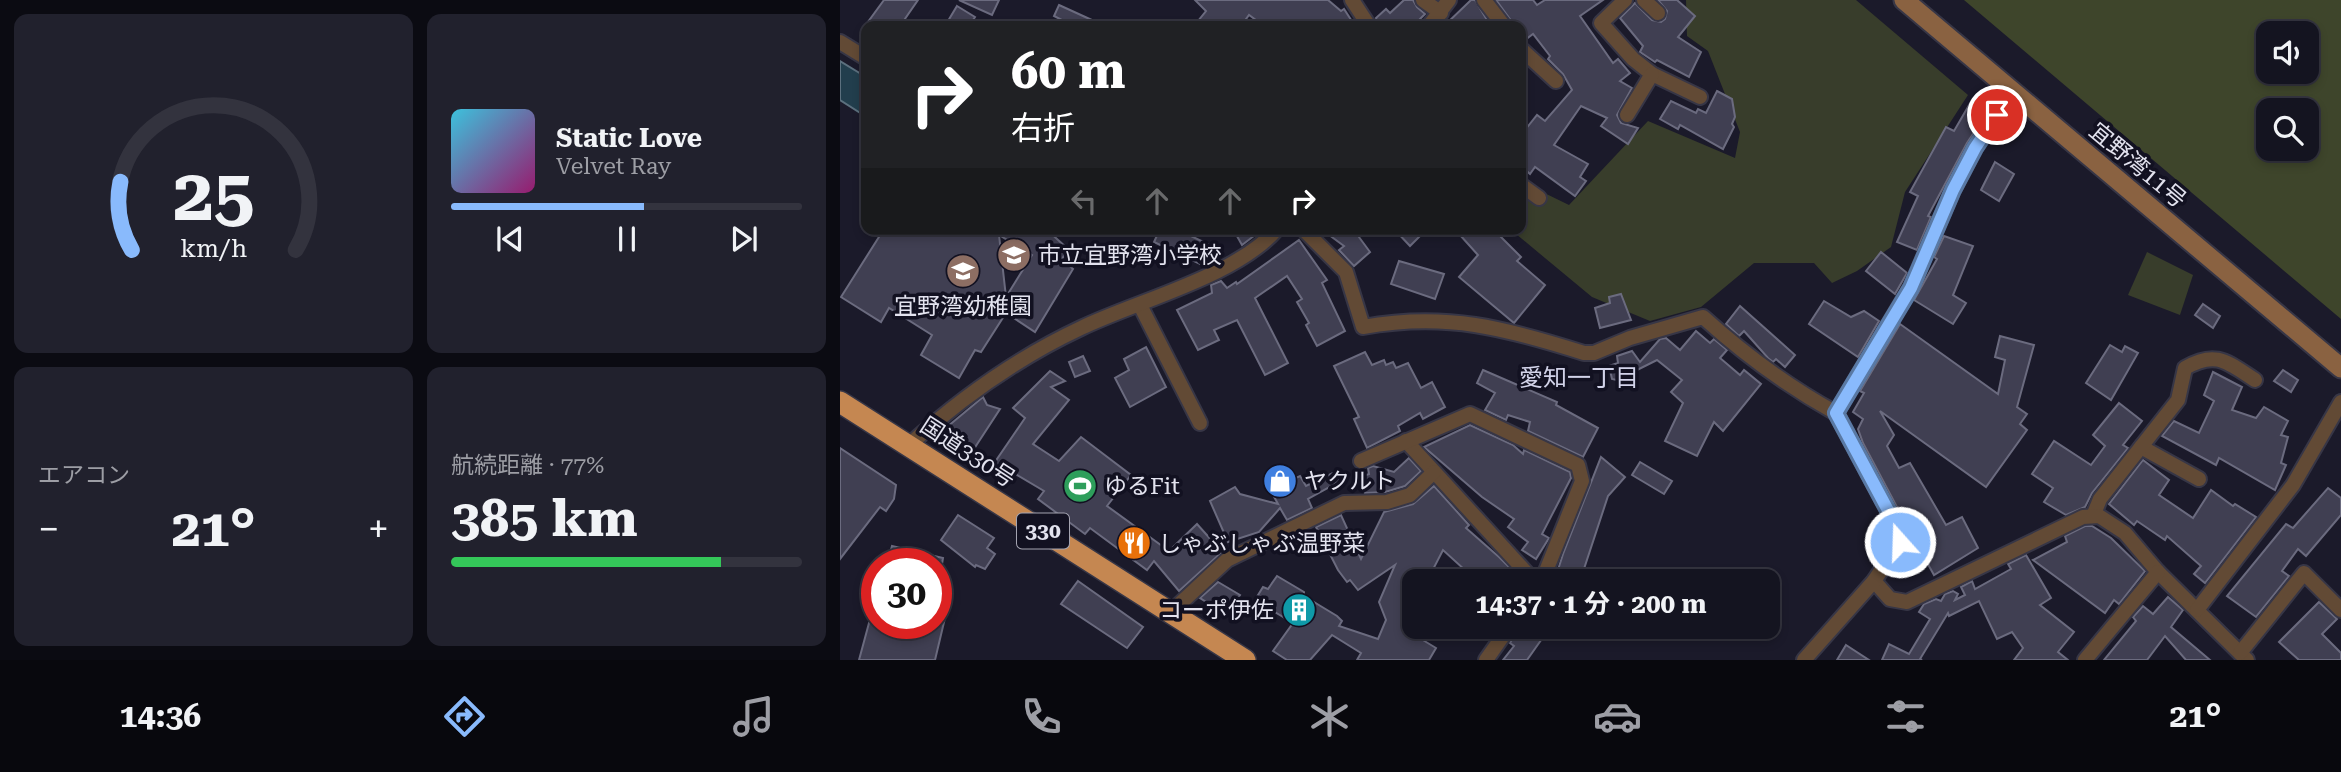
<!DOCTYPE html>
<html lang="ja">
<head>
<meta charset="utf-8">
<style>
	body { margin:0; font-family:"Roboto Serif","Noto Sans JP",serif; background:#21212d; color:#f1f3f6; height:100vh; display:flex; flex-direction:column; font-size:26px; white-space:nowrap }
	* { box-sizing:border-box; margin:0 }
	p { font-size:23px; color:#9d9ea5 }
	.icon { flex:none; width:38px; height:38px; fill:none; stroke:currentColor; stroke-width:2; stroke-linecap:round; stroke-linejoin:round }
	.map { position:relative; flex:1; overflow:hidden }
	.drawer { display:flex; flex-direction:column; gap:14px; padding:14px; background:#0b0b12; width:840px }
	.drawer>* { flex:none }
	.guide { position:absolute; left:21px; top:21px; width:665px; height:214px; border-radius:14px; box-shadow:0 4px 10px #0003,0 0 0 2px #33333e; background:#202124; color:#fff; overflow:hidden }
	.tools { position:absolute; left:1416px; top:21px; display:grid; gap:14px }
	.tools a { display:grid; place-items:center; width:63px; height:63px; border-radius:14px; background:#141420; box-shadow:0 4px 10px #0003,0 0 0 2px #33333e; font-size:35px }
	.speed { position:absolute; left:21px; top:548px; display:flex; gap:14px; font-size:35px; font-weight:700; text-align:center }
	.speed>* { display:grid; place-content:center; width:91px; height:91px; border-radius:50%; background:#141420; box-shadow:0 4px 10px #0003,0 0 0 2px #33333e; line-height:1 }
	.speed .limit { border:10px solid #d22; background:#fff; color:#111 }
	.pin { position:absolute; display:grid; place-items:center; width:60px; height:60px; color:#fff; margin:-30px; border:4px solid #fff; border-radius:50%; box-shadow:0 2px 7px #0007 }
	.me { position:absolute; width:77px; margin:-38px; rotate:340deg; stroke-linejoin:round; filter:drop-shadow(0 0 5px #0008) }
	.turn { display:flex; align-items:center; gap:24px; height:147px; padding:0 35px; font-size:32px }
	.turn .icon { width:91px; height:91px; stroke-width:2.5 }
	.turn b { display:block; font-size:49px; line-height:60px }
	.lanes { display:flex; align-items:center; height:66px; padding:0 35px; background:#0003; justify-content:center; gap:35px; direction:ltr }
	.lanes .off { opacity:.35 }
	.big { font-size:52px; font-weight:700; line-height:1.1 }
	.drawer .card { flex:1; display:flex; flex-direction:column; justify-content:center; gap:10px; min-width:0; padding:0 24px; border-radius:14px; background:#21212d }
	.drawer .dial { align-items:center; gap:0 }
	.dial svg { height:182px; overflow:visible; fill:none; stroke:#33333e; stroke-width:7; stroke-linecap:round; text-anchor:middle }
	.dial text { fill:#f1f3f6; stroke:none }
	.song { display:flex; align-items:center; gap:21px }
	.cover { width:84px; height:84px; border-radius:10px; background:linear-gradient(135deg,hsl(190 70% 55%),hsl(320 70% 35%)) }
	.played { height:7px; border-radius:4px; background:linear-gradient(90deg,#89bafc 55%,#33333e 55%) }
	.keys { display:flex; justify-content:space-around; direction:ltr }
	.heat { display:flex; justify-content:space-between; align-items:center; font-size:38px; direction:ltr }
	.charge { height:10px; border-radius:5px; background:linear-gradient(90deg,#34c759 77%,#33333e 0) }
	.drawer .tiles { flex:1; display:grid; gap:14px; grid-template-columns:repeat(2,1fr) }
	.trip { position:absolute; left:562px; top:569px; width:378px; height:70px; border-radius:14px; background:#141420; box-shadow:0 4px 10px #0003,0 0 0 2px #33333e; font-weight:700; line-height:70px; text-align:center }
	.dock { display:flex; height:112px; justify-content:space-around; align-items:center; background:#08080d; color:#9d9ea5 }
	.dock .icon { width:49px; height:49px }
	.dock .selected { color:#89bafc }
	.dock b { font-size:32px; color:#f1f3f6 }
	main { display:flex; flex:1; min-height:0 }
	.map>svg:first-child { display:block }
</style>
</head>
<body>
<main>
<section class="drawer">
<div class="tiles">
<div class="card dial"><svg viewBox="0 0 100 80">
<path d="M14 69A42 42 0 1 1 86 69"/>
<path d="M14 69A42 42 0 0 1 9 39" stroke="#89bafc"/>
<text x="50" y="56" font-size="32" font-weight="700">25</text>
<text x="50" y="72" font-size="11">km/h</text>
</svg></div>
<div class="card">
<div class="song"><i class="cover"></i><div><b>Static Love</b><p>Velvet Ray</p></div></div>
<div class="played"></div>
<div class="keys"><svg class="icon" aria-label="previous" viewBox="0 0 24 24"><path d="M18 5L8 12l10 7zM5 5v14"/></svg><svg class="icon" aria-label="pause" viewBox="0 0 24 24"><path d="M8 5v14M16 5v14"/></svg><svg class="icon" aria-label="next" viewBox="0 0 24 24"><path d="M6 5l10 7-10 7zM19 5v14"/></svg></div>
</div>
<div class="card"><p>エアコン</p>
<div class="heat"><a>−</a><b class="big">21°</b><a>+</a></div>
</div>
<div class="card"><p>航続距離 · 77%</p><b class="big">385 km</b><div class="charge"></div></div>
</div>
</section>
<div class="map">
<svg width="1501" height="660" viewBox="0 0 1501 660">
	<rect width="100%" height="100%" fill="#1b1a2a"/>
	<g fill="#383d2b">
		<polygon points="846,0 1016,0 1128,95 1065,192 1051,247 1017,271 992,283 974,263 914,263 861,307 810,321 752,297 670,229 681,229 681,191 688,185 729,205 808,121 895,158 900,132 868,51 847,36"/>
		<polygon points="1307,252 1353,275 1340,315 1288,295"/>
	</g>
	<path fill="#3e452b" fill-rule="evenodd" d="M 1124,0 L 1501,0 L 1501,319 ZM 1428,33 L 1466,33 L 1466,72 L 1428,72 ZM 1428,110 L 1466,110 L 1466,149 L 1428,149 Z"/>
	<polygon fill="#223e4d" stroke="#5c707e" stroke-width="2" points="0,61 26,77 25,116 0,100"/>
	<g fill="#403f52" stroke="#6b6b7f" stroke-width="2" fill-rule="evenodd">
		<polygon points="44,0 78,0 60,26 25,26"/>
		<polygon points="119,0 159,0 152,15"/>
		<polygon points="355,0 488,0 501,11 504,9 515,26 424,26 409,15 401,26 354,26 366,11"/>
		<polygon points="564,0 573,0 577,7 585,14 573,26 539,26 536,18 546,9 550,13"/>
		<polygon points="631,0 635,0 647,20 640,26 604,26"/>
		<polygon points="656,0 693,0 697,5 705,0 763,0 740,16 773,63 778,59 790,73 780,81 792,88 777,115 781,123 798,128 788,144 761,126 767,118 741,106 714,145 748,164 740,177 746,181 735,196 695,167 690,174 681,166 681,135 697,115 705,121 732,90 723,74 708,59 710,56 693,34 685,40 681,34 681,26 675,26"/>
		<polygon points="818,0 837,0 855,16 838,37 861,52 849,77 817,60 815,62 800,52 803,46 780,18 795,3 812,20 821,22 825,19 827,11"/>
		<polygon points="219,5 265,26 223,26 226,22 214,16"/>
		<polygon points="117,6 135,17 129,26 105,26"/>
		<polygon points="877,91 892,99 895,117 892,124 894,127 883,149 840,125 838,129 820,119 831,101 856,113 858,109 866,113"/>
		<polygon points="1132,100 1148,111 1127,143 1088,216 1091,217 1077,250 1057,242 1078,196 1070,192 1106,127 1114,131"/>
		<polygon points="1155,162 1174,174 1159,201 1141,190"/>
		<path d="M 44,229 L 206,229 L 228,249 L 222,259 L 233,269 L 195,332 L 166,313 L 141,352 L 135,350 L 119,378 L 81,355 L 92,335 L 49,308 L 41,322 L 1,297 ZM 159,235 L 192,255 L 166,297 Z"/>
		<polygon points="320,229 336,229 368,244 360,264 314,242"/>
		<polygon points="393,229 423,229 402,245"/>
		<polygon points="481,229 513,229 530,252 514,266 499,250 504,246"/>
		<polygon points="554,229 587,229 570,246"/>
		<polygon points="627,229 653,229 681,257 677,261 705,285 674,323 619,277 638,255 620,235"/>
		<polygon points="1104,236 1133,246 1113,295 1126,303 1113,324 1074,300 1097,259 1094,257"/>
		<polygon points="459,240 487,280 482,283 505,331 477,346 466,325 469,323 457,302 462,299 447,276 415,298 448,363 425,375 397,320 374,330 379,340 358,350 337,310 372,293 371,285 381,281 387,288 396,282 397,284"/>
		<polygon points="1041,252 1067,273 1055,294 1026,271"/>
		<polygon points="559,261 604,274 595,299 551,284"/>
		<polygon points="781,294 791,320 760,328 755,308 770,303 769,297"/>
		<polygon points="984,301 1011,317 1024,311 1039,321 1018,357 969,324"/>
		<polygon points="1363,304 1380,316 1373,328 1355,315"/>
		<polygon points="900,306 955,355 945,367 936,359 933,362 928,358 904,331 899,336 886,324"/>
		<polygon points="1060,324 1158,394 1165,360 1155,357 1160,336 1194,345 1177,407 1187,414 1180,424 1187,430 1146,487 1040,411 1054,435 1047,446 1059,468 1070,463 1106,525 1122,517 1138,548 1094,575 1075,541 1072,543 1069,537 1066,524 1023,443 1018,429 1023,419 1013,412 1024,393 1020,391"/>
		<polygon points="856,331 870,343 874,339 887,350 880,358 900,375 904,370 921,384 883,431 874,422 857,456 825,441 843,403 831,392 842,380 817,360 791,373 793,378 785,382 772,379 769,366 778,363 777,356 792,351 800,362 820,339 826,338 840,350"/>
		<polygon points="1270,345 1282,352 1285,346 1298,353 1271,400 1246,383"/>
		<polygon points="306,347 326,387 290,407 275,378 289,370 284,359"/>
		<polygon points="525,352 532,365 544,360 546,365 553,362 556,368 568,363 581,388 592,382 605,407 583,419 580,413 558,426 560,431 527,448 514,419 519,417 494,366"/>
		<polygon points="243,356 250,371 235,377 229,362"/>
		<polygon points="643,370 717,402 716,405 758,428 743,457 688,431 690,422 668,415 666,420 645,410 655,393 637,383"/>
		<polygon points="1443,370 1458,380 1451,392 1434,381"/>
		<polygon points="210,371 225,381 211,387 229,400 193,444 219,461 241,437 291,475 267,506 329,551 357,524 382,552 339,591 314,561 307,570 250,528 245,534 198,499 204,491 155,462 185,418 173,408"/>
		<polygon points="1373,372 1402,387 1392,410 1416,418 1424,407 1448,421 1441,435 1448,437 1441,463 1446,465 1435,490 1379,458 1376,465 1322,436 1334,421 1359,433 1374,401 1364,395"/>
		<polygon points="143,397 147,405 160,409 130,455 119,455 114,443 104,438 101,432"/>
		<polygon points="1279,403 1302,421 1283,445 1288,448 1252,493 1245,507 1226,515 1204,502 1213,488 1192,474 1214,441 1251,465 1265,446 1253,435"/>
		<polygon points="630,425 673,445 683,454 684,450 730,472 731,478 702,534 709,538 696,559 682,550 688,542 668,527 674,519 642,497 584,447"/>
		<polygon points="0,448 56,485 54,499 46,511 40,507 0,559"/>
		<polygon points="761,457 785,477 768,496 740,581 720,581 722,576 717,573 723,554"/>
		<polygon points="569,458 581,471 565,486 545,492 525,493 520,477 529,474 528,468 533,466 554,472"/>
		<polygon points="1303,460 1329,480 1319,495 1353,518 1371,490 1393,506 1395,504 1416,517 1365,583 1354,574 1361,566 1327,536 1325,540 1297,521 1294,525 1269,504"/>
		<polygon points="800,462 832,481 824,494 792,475"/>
		<polygon points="448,468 454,479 460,476 466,486 497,471 502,480 468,499 472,508 447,520 440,508 419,532 388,542 370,501 395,487 400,494 438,504 426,482"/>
		<polygon points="594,486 629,525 626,528 659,557 669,567 666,572 679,581 637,581 603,550 587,581 574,581 574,607 563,628 596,648 589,660 517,660 521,653 492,635 470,660 447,660 433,651 453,623 415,600 423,587 428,589 437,576 464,592 464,596 497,616 502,621 499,626 538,639 546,620 539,602 555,565 518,590 510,580 507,582 498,570 476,527 501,515 521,559 544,512 573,504"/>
		<polygon points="1488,488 1501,498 1501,515 1466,556 1458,549 1442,571 1449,576 1416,617 1387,596 1446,524 1453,528"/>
		<polygon points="118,515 154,538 147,548 155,554 145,569 136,565 135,567 101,540"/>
		<polygon points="1245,526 1252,526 1271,538 1305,571 1279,604 1274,600 1265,613 1193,560 1227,542 1225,536"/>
		<polygon points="52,546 103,558 102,564 47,564"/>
		<polygon points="1186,555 1211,598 1200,605 1234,632 1218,652 1228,660 1174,660 1183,648 1172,632 1157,639 1139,601 1109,616 1108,613 1080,659 1082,660 1042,660 1049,644 1069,654 1090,619 1079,612 1084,604 1096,599 1101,601 1105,594 1113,591 1118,594 1115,600 1125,595 1121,587 1132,581 1135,589 1171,569 1168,564"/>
		<polygon points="238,581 303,627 287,648 221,604"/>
		<polygon points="378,582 400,595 387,615 360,598"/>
		<polygon points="96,593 110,597 95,660 19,660 29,623 96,623"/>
		<polygon points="1328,597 1343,610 1331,627 1370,660 1346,660 1325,636 1307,660 1264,660 1296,621 1293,617 1303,606 1313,614"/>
		<polygon points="1479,602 1497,619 1482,634 1501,653 1501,660 1459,660 1439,642"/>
		<polygon points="680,626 711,626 687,660 663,660 674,646 670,643"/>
		<polygon points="1006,645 1029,660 997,660"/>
	</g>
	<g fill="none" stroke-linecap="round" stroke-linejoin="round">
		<g stroke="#373646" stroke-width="18">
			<g id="street">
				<polyline points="512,0 529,26"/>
				<polyline points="583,0 601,13"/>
				<polyline points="644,0 664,26"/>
				<polyline points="785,0 761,23 793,59 812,74 860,97"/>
				<polyline points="804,0 818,13"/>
				<polyline points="589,26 609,0"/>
				<polyline points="0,42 26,58"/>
				<polyline points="681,49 716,81"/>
				<polyline points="787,115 812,74"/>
				<polyline points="681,185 699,198"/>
				<path d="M 463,229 L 506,272 L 523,327 C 606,312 665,328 744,353 L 754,353 L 790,338 L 863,317 C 905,355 947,386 996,413"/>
				<polyline points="300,305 360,423"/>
				<polyline points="566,441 694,581"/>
				<path d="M 69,445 C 121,398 177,358 241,328 C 299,300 395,277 437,229"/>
				<polyline points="1301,447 1359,479"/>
				<polyline points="521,461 630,414 738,465 742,481 702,581"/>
				<path d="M 1253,516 L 1260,499 L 1338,400 L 1345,368 C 1376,350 1387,362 1415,380"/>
				<polyline points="1034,581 1050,599 1067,602 1243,517 1259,516 1285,533 1318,572 1407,660"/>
				<polyline points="1357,610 1453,485 1501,402"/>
				<polyline points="331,612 387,560 504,503 547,502 570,495 594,472"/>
				<polyline points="1400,653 1464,573 1501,610"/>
				<polyline points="646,660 670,626"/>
				<polyline points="964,660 1034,581 1060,542 1058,529 996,413 1071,287 1113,190 1135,148 1157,115"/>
				<polyline points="1245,660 1318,572"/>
			</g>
		</g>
		<g stroke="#373646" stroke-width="23">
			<polyline id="secondary" points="1064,0 1501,368"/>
		</g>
		<g stroke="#373646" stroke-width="24">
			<polyline id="highway" points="0,402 405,660"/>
		</g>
		<use href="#street" stroke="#624a35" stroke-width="14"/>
		<use href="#secondary" stroke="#8a6241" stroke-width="19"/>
		<use href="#highway" stroke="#c58751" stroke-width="21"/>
	</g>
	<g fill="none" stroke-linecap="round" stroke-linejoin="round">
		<g stroke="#5979a4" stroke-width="18">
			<polyline id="route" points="1060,542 1058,529 996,413 1071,288 1113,190 1135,148 1157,115"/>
		</g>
		<use href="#route" stroke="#89bafc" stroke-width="12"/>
	</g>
	<defs>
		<g id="school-disc" transform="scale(1.75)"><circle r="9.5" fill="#8d6e63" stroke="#121121"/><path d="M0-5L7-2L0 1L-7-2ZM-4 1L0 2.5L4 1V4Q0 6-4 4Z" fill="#fff"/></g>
		<g id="shop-disc" transform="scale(1.75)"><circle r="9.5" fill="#3f7fe0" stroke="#121121"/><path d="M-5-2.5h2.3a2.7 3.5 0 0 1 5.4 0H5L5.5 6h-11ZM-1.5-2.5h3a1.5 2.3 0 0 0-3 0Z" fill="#fff"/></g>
		<g id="stadium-disc" transform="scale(1.75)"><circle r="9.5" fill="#2e9e5b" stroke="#121121"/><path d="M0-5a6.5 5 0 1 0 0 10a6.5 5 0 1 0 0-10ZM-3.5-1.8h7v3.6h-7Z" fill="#fff"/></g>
		<g id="restaurant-disc" transform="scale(1.75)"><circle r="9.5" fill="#e8710a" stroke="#121121"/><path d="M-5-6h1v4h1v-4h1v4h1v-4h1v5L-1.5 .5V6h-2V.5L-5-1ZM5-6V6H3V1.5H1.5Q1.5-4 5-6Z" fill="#fff"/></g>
		<g id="building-disc" transform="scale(1.75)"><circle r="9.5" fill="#0f9aa8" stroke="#121121"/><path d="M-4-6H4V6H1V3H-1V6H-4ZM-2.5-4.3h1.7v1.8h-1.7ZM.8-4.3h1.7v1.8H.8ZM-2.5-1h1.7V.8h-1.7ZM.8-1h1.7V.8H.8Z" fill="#fff"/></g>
	</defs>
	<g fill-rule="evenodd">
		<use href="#school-disc" x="174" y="255"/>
		<use href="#school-disc" x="123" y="271"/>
		<use href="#shop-disc" x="440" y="481"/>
		<use href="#stadium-disc" x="240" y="486"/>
		<use href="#restaurant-disc" x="294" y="543"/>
		<use href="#building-disc" x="459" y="610"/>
	</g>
	<g text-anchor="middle" stroke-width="7" stroke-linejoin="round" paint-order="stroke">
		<rect fill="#121121" stroke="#a4a4b1" stroke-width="2" x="177" y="513.5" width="52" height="35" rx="5"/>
		<g font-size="21" font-weight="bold" fill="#e3e3ef">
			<text x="203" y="538">330</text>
		</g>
		<g font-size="23" fill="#e3e3ef" stroke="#121121">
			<text transform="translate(1298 165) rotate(40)" y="8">宜野湾11号</text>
			<text transform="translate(128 452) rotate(33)" y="8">国道330号</text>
		</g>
		<g font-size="23" fill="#e3e3ef" stroke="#121121" text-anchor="start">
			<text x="198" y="263">市立宜野湾小学校</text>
			<text x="123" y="314" text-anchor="middle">宜野湾幼稚園</text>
			<text x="464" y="489">ヤクルト</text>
			<text x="264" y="494">ゆるFit</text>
			<text x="318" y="551">しゃぶしゃぶ温野菜</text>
			<text x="434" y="618" text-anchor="end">コーポ伊佐</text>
		</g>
		<g font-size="24" fill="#d2d3e9" stroke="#121121">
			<text x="739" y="386">愛知一丁目</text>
		</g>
	</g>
</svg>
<div class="tools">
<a><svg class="icon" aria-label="sound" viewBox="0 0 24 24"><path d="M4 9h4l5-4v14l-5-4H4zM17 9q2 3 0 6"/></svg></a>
<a><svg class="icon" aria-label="search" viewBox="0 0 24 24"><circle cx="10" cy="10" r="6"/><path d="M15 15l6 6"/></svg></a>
</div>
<div class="speed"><div class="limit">30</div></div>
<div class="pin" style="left:1157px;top:115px;background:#d93025"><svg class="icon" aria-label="arrive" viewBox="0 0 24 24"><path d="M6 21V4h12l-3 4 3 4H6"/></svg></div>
<svg class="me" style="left:1060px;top:542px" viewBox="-20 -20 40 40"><circle r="17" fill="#89bafc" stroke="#fff" stroke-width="3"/><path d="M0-11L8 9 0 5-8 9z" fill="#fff"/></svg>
<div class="trip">14:37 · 1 分 · 200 m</div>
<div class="guide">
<div class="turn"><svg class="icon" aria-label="right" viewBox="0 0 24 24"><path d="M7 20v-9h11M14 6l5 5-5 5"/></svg><div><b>60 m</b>右折</div></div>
<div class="lanes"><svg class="icon off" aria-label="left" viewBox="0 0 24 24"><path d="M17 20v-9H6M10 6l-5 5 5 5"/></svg><svg class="icon off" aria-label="ahead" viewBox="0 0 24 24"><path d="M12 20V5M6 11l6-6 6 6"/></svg><svg class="icon off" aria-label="ahead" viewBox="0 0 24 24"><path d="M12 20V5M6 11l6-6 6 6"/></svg><svg class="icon" aria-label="right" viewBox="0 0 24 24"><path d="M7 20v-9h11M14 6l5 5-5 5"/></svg></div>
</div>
</div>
</main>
<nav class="dock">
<b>14:36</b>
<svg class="icon selected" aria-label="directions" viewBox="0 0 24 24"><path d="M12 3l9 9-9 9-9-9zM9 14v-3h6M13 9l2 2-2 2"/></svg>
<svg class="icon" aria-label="music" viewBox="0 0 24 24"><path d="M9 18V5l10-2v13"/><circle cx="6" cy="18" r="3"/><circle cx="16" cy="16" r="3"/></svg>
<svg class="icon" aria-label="phone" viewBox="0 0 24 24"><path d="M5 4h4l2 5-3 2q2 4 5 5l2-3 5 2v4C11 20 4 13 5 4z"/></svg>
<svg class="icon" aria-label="climate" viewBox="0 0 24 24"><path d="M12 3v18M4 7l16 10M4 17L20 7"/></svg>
<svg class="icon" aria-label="car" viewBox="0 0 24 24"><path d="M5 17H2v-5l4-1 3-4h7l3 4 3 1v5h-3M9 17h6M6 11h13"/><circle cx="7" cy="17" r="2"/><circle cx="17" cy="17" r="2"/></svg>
<svg class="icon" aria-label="filters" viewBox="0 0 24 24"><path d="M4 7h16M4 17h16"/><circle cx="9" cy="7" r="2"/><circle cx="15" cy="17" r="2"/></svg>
<b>21°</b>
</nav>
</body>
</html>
